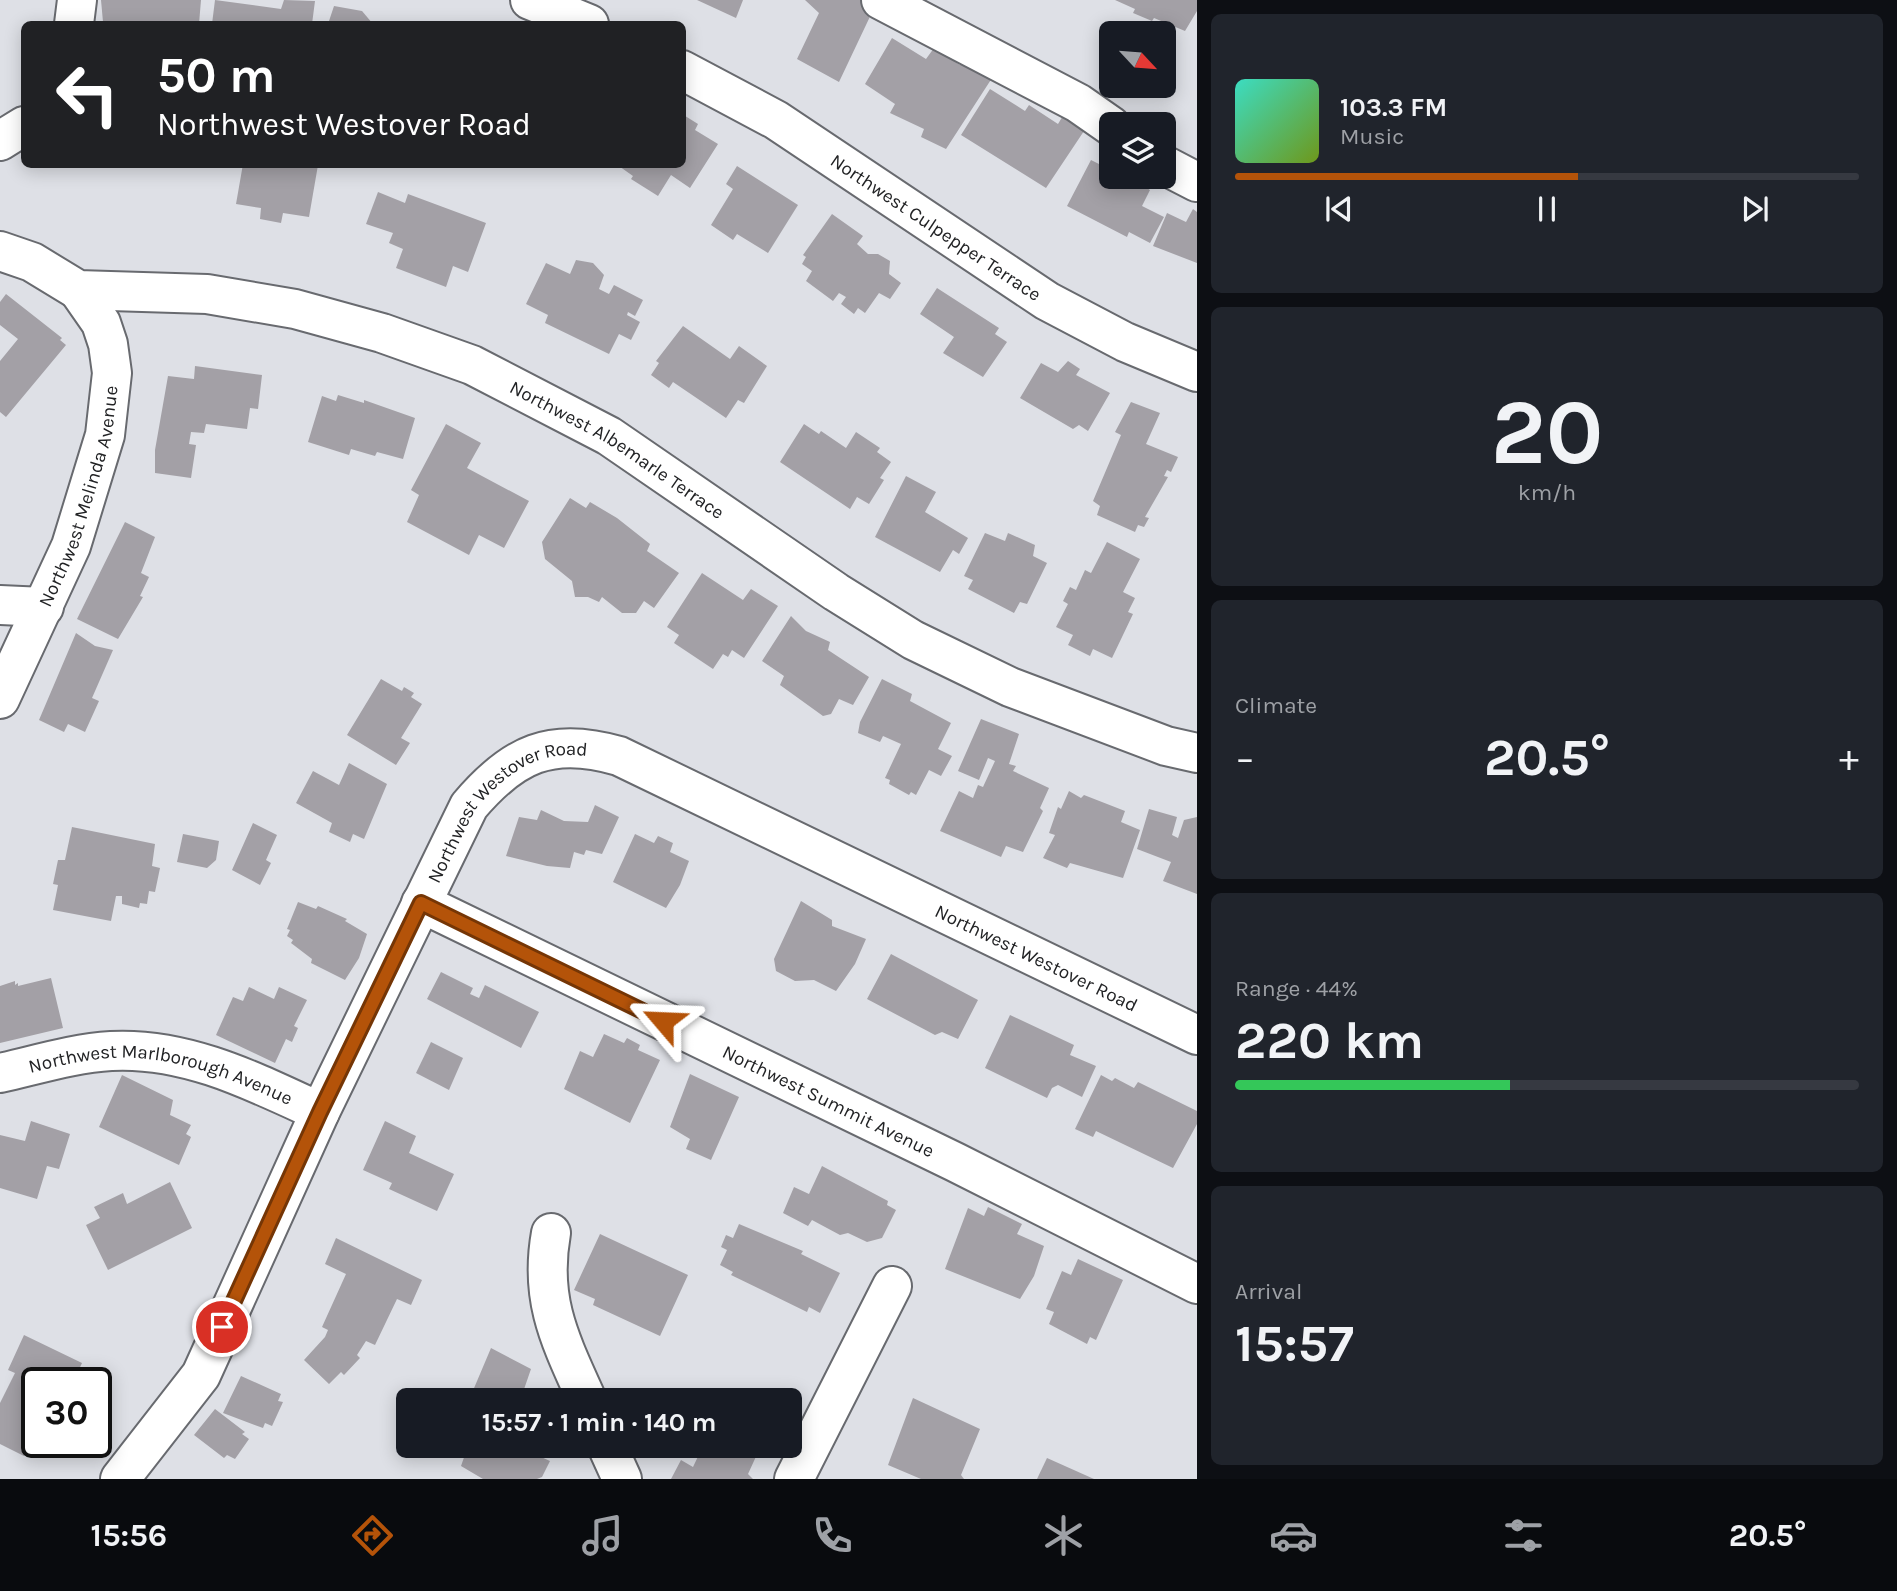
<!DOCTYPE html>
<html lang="en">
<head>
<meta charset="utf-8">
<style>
	body { margin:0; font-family:Karla,sans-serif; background:#20242c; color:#f1f3f6; height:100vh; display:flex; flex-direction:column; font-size:26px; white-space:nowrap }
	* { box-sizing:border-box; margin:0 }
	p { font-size:23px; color:#9ea1a6 }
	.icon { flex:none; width:38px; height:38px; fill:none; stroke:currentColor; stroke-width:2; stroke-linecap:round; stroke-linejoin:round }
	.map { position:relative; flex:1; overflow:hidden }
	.details { display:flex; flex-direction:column; gap:14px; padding:14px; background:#0d0f14; width:700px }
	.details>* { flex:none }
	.banner { position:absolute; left:21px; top:21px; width:665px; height:147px; border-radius:10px; box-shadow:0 4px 18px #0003; background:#202124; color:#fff; overflow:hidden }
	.needle { width:46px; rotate:116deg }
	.tools { position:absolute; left:1099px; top:21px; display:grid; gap:14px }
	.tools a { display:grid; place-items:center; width:77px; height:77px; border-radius:10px; background:#171b24; box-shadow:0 4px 18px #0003; font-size:35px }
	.speed { position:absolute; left:21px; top:1367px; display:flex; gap:14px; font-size:35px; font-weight:700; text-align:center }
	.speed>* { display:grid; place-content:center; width:91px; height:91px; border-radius:50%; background:#171b24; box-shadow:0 4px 18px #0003; line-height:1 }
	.speed .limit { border:4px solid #111; border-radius:10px; background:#fff; color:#111 }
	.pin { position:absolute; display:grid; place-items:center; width:60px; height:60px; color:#fff; margin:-30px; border:4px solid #fff; border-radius:50%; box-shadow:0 2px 7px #0007 }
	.me { position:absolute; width:77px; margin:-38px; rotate:296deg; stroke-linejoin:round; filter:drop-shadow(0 0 5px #0008) }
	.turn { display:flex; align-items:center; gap:24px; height:147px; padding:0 21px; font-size:32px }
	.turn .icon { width:91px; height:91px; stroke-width:2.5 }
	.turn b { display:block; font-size:49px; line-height:60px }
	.big { font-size:52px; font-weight:700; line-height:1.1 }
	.details .widget { flex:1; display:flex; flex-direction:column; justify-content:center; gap:10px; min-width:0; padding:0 24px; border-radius:10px; background:#20242c }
	.details .dial { align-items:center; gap:0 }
	.dial b { font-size:91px; line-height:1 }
	.song { display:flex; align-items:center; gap:21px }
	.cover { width:84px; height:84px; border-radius:10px; background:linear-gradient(135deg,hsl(170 70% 55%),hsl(80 70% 35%)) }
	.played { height:7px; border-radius:4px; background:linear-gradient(90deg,#b45309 55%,#363941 55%) }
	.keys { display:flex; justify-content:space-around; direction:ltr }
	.heat { display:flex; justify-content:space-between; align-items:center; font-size:38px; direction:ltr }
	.charge { height:10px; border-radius:5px; background:linear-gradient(90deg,#34c759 44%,#363941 0) }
	.trip { position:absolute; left:396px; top:1388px; width:406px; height:70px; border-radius:10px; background:#171b24; box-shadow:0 4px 18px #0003; font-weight:700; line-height:70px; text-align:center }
	.tabs { display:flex; height:112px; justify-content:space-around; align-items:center; background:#090b0e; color:#9ea1a6 }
	.tabs .icon { width:49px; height:49px }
	.tabs .current { color:#b45309 }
	.tabs b { font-size:32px; color:#f1f3f6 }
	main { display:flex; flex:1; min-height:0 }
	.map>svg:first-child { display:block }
</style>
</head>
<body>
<main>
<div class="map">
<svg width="1197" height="1479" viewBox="0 0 1197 1479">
	<rect width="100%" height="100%" fill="#dee0e6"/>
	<g fill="#a3a0a6">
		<polygon points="101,0 201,0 199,24 103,22"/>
		<polygon points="215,0 281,9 284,0 315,1 312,24 212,24"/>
		<polygon points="697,0 743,0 736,18"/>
		<polygon points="805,0 864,0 875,6 839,82 797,59 819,13"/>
		<polygon points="1115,0 1197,0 1197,11 1185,31 1154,18 1152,21 1133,13 1135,9"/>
		<polygon points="334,6 362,11 373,24 328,24"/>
		<polygon points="892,38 926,59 934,48 960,65 964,58 994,75 946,149 921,137 924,129 890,113 895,104 865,84"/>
		<polygon points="990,89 1025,111 1029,105 1058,124 1064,114 1086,128 1046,188 961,135"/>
		<polygon points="682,114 698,124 695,130 718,144 690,188 671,175 658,196 631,179 633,176 616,164 682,164"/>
		<polygon points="1091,160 1111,170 1111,177 1130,177 1150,190 1142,206 1164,217 1150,243 1129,232 1127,237 1067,206"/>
		<polygon points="243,164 318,165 309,217 283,213 281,223 260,219 261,208 236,204"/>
		<polygon points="737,166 798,205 768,253 737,234 733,240 711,225 733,189 726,184"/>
		<polygon points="378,192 405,203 408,194 486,223 468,272 453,266 446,287 396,268 403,249 389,243 393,233 366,224"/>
		<polygon points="1193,209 1197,212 1197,263 1153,246 1167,213 1186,222"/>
		<polygon points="832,214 863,236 857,244 868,254 878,254 890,261 889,274 901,283 890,299 879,293 865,313 858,308 854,314 841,304 846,297 839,293 833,301 806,281 812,271 802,264 806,257 803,255"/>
		<polygon points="576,260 593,263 604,275 599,289 609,294 614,285 643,300 635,316 628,312 627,315 640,322 631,340 619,334 609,354 545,323 548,315 526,304 546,263 570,274"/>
		<polygon points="937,288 999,328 995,334 1007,342 983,377 943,353 954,337 920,314"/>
		<polygon points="6,294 62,338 60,340 66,345 6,417 0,412 0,361 18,339 0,325 0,302"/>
		<polygon points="683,326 730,359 739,346 767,366 744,403 738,400 726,418 673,382 669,388 651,375 659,363 656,361"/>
		<polygon points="1068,361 1080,369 1076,375 1110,393 1088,431 1079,425 1073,429 1020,398 1041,363 1058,372"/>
		<polygon points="195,366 262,375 258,409 250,408 247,429 206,424 204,433 191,432 189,444 196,445 191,478 155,473 155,450 168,376 194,379"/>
		<polygon points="338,395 364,403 364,400 415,418 403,459 377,452 375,456 351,449 349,455 308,442 322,396 336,401"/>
		<polygon points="1131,402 1160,413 1146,444 1178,457 1171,472 1167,470 1164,476 1168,477 1145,517 1149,518 1144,527 1138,525 1135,532 1097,515 1100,506 1093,501 1121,435 1115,432"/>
		<polygon points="446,424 481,443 467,468 529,501 504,548 479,535 469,555 407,522 419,495 411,490"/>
		<polygon points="804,424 819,434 821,431 846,448 856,432 880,448 877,452 891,462 880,478 884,480 869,504 857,497 850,509 780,462"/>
		<polygon points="906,476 936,492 925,512 968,538 959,554 953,550 940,572 875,537"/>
		<polygon points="570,498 586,508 590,502 617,518 650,544 647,551 679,573 654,608 644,601 636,613 622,613 602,597 599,602 588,597 575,597 572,581 545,559 542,542"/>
		<polygon points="125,522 155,537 141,573 149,577 140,596 143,597 118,639 77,619"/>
		<polygon points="985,533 1005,541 1008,533 1035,545 1033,556 1047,563 1027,604 1020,602 1014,613 968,589 973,580 964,576"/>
		<polygon points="1107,542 1140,559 1123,592 1135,598 1128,612 1133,614 1112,658 1093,649 1090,656 1068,645 1073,635 1056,627 1068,604 1063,601 1070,587 1076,590 1085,570 1091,573"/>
		<polygon points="702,573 743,600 751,589 778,606 744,658 732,650 728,657 723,654 713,669 674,643 679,635 667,627"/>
		<polygon points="791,616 806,631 830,642 828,650 869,677 853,705 839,699 831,714 823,716 780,685 784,676 762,661"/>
		<polygon points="76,633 95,646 113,650 92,698 99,701 85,732 68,724 64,732 39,720"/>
		<polygon points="381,679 402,691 404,687 414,693 411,697 422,704 401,738 410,743 396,765 347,735"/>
		<polygon points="882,679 912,694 910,701 951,723 938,749 952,756 941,776 929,770 916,795 911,792 909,795 889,784 890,780 885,778 901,744 883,736 880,742 858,733 860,722"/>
		<polygon points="981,719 1019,734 1009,764 1016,766 1013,771 1049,788 1040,808 1043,811 1023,852 1006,846 1001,857 940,831 959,791 973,798 978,785 983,787 995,761 988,758 979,780 958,771"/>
		<polygon points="349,763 387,784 364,839 353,834 350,842 329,832 332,823 296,803 313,771 339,785"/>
		<polygon points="1069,791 1081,798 1084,795 1125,811 1121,822 1140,830 1123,878 1070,863 1067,868 1043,858 1055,835 1049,833 1058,807 1061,809"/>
		<polygon points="595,805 619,817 602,854 586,850 584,855 574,852 570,868 547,866 506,856 519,817 537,820 541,810 564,821 588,822"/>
		<polygon points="1149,809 1177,817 1172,835 1178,838 1184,820 1197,817 1197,894 1163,881 1171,862 1137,849"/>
		<polygon points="253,823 277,835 266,860 271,863 260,885 232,870"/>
		<polygon points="72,827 155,844 152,866 160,868 155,892 149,891 147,904 140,903 139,908 122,904 122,896 116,896 111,921 53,910 58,885 53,884 58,860 65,860"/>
		<polygon points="183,834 219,841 216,860 207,868 177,862"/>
		<polygon points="635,834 654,843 658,836 673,843 670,852 689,861 680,885 666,908 613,882"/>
		<polygon points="801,901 832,920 832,926 866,939 855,964 836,991 814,980 795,981 776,971 774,959"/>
		<polygon points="298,902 316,909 318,906 347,919 345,921 367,934 359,958 345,980 311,963 312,959 291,943 293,940 287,936 290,930 287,929"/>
		<polygon points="891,954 978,1000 958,1039 942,1032 935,1035 867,999"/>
		<polygon points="441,972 473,988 470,994 479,998 485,985 539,1012 521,1048 427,999"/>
		<polygon points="51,978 63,1028 0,1043 0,986 15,981 15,985 18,983 18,986"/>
		<polygon points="249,987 274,999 279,987 307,1000 294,1026 298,1028 292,1042 286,1039 275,1063 216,1035 233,997 243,1001"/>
		<polygon points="1010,1015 1074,1045 1070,1055 1096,1066 1082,1097 1058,1085 1052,1088 1047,1098 985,1068"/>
		<polygon points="604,1034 624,1043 627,1038 640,1045 638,1050 660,1060 630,1123 564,1089 580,1051 593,1057"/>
		<polygon points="431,1042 463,1058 449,1090 416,1073"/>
		<polygon points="690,1074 739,1097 711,1160 686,1149 690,1139 670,1127"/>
		<polygon points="122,1075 173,1100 170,1115 191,1125 186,1134 191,1137 179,1165 99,1127"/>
		<polygon points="1101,1075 1112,1081 1115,1078 1134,1088 1138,1082 1197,1111 1197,1124 1173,1168 1096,1131 1093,1137 1075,1129"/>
		<polygon points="31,1121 70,1134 59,1169 47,1166 37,1199 0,1188 0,1135 25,1141"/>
		<polygon points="385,1121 416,1136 409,1153 454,1174 437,1211 389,1189 392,1183 363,1170"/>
		<polygon points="822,1166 888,1201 887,1205 896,1210 882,1238 867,1242 848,1233 840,1235 812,1220 808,1226 783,1213 794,1187 809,1194"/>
		<polygon points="170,1182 192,1228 108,1270 86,1225 100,1218 94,1207 123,1193 127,1204"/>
		<polygon points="988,1207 1022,1224 1017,1234 1044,1246 1034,1276 1020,1299 945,1269 968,1208 984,1216"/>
		<polygon points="739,1224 803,1251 801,1254 840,1273 820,1313 809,1307 807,1312 731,1275 733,1272 720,1265 727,1250 721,1247 726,1235 733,1238"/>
		<polygon points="600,1234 688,1275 660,1336 593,1305 595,1299 574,1290"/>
		<polygon points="336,1238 422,1280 411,1305 397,1299 375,1345 366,1341 357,1355 360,1358 344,1375 341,1372 329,1384 304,1360 325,1337 328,1330 322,1327 346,1274 325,1264"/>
		<polygon points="1078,1259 1123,1280 1096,1340 1090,1337 1087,1344 1049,1324 1054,1312 1046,1309 1062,1271 1071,1275"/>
		<polygon points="24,1335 82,1363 73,1382 37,1382 37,1430 24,1456 0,1444 0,1403 15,1373 8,1370"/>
		<polygon points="491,1348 531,1369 522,1395 533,1400 469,1400"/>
		<polygon points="241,1376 281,1394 278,1401 283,1402 272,1426 265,1423 263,1428 223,1413"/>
		<polygon points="913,1398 980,1429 961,1475 964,1479 921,1479 888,1465"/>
		<polygon points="215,1409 245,1432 242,1434 249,1439 235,1459 227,1455 224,1458 194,1435"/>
		<polygon points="468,1446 533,1446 530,1452 550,1461 542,1477 537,1479 483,1479 461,1466"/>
		<polygon points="703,1446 750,1446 759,1450 748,1474 753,1479 671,1479 681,1460 693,1467"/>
		<polygon points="1047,1458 1094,1479 1037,1479"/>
	</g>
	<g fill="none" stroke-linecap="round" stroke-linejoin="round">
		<g stroke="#686a6f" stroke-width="42">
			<g id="minor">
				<polyline points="530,0 589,24"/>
				<polyline points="881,0 1078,103 1111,126"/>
				<polyline points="74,24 77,0"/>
				<path id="s1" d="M 682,70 L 776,120 L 1047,301 L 1125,342 L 1197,372"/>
				<polyline points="0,141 24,126"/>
				<polyline points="1164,165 1197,182"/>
				<path id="s2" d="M 0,251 L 32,262 L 78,290 L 207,294 L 295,309 L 382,333 L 472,365 L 609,436 L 836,592 L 913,640 L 1010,687 L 1166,746 L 1197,753"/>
				<polyline points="0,605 44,607"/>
				<path id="s3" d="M 0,699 L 71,546 L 105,435 L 112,373 L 108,344 L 101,323 L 78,290"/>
				<path id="s4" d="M 421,903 L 955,1162 L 1197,1284"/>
				<path id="s5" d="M 0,1073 C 36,1065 74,1053 111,1051 C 186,1047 253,1081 320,1112"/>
				<path d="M 551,1233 C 539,1300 560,1340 587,1400"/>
				<polyline points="607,1446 622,1479"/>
				<path id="s6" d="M 120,1479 L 201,1375 L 320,1112 L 469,806 C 513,754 551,736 619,756 L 1197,1035"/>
				<polyline points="794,1479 892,1286"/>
			</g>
		</g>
		<use href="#minor" stroke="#fff" stroke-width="38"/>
	</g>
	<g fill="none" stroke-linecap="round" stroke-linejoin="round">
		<g stroke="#753606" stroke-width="18">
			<polyline id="route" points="222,1327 320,1112 421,903 663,1021"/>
		</g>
		<use href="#route" stroke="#b45309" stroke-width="12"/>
	</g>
	<g text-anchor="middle" stroke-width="5" stroke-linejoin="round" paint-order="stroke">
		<g font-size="19" fill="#222325" stroke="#ebedf3">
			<text dy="7" stroke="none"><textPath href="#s1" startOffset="299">Northwest Culpepper Terrace</textPath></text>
			<text dy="7" stroke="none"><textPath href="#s2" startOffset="660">Northwest Albemarle Terrace</textPath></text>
			<text dy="7" stroke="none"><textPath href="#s3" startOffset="219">Northwest Melinda Avenue</textPath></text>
			<text dy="7" stroke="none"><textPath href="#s6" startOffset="788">Northwest Westover Road</textPath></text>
			<text dy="7" stroke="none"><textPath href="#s6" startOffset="1395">Northwest Westover Road</textPath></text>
			<text dy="7" stroke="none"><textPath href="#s5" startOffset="166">Northwest Marlborough Avenue</textPath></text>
			<text dy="7" stroke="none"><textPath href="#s4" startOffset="453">Northwest Summit Avenue</textPath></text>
		</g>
	</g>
</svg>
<div class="tools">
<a><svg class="needle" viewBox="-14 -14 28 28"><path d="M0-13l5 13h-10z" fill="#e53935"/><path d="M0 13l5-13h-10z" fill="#9ea1a6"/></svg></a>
<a><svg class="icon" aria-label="layers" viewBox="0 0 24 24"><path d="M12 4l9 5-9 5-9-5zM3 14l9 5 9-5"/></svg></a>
</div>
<div class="speed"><div class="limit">30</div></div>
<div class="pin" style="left:222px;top:1327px;background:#d93025"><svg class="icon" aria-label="arrive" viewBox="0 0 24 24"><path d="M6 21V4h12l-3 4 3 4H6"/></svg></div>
<svg class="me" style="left:663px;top:1021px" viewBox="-20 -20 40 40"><path d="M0-17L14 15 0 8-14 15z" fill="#b45309" stroke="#fff" stroke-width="4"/></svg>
<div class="trip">15:57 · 1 min · 140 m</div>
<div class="banner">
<div class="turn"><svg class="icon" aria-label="left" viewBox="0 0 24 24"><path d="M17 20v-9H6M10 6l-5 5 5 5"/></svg><div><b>50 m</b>Northwest Westover Road</div></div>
</div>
</div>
<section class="details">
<div class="widget">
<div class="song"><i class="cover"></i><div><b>103.3 FM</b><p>Music</p></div></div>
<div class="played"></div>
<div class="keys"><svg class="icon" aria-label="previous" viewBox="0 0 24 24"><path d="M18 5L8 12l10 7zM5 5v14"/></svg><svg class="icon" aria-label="pause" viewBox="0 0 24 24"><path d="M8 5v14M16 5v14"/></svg><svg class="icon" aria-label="next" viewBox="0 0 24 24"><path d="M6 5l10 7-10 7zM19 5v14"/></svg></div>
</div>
<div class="widget dial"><b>20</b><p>km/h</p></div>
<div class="widget"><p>Climate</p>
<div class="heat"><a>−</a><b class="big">20.5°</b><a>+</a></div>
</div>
<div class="widget"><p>Range · 44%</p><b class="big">220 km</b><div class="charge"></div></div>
<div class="widget"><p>Arrival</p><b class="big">15:57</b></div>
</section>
</main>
<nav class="tabs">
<b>15:56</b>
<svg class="icon current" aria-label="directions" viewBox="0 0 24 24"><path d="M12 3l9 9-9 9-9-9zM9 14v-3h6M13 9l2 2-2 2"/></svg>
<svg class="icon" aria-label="music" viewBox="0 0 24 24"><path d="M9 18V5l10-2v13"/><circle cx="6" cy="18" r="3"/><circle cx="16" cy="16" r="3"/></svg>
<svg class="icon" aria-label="phone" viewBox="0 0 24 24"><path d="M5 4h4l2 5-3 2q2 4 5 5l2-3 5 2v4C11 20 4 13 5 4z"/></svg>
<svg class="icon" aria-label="climate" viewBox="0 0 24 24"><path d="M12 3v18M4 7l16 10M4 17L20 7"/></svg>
<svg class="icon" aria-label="car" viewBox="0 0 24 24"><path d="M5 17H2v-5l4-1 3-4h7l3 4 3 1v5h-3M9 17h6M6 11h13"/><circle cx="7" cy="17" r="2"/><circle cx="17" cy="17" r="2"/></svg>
<svg class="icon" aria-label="filters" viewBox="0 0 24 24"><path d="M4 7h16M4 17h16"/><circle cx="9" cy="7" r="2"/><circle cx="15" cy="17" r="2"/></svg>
<b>20.5°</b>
</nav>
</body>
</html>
